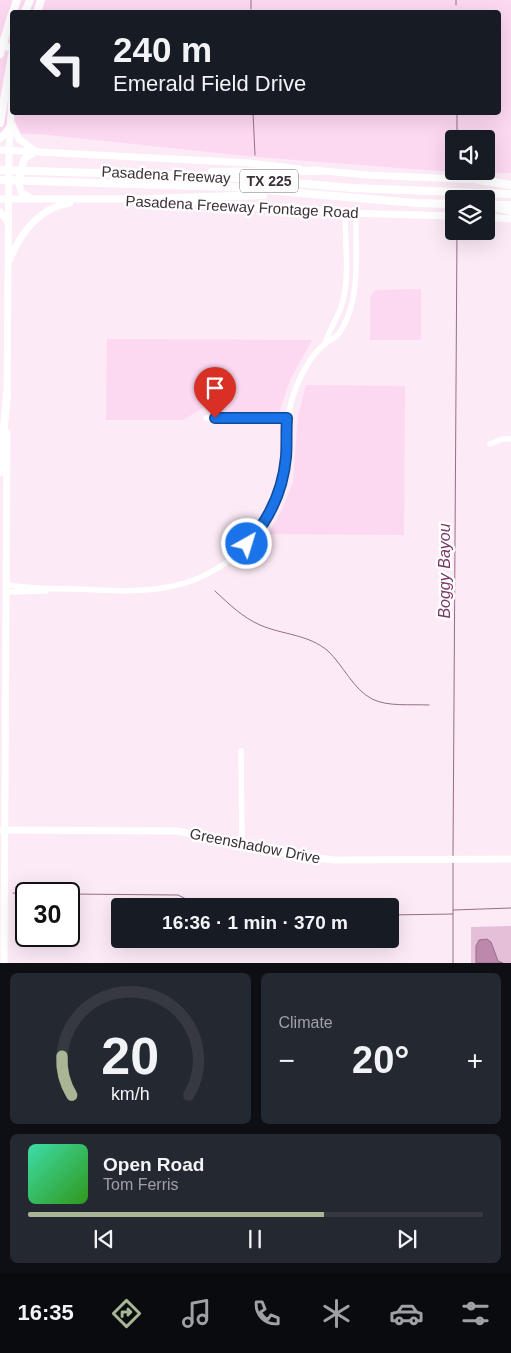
<!DOCTYPE html>
<html lang="en">
<head>
<meta charset="utf-8">
<style>
	body { margin:0; font-family:Helvetica,sans-serif; background:#242831; color:#f1f3f6; height:100vh; display:flex; flex-direction:column; font-size:19px; white-space:nowrap }
	* { box-sizing:border-box; margin:0 }
	p { font-size:16px; color:#9ea1a6 }
	.icon { flex:none; width:28px; height:28px; fill:none; stroke:currentColor; stroke-width:2; stroke-linecap:round; stroke-linejoin:round }
	.map { position:relative; height:963px; overflow:hidden }
	.sheet { display:flex; flex-direction:column; gap:10px; padding:10px; background:#0d0f14; flex:1 }
	.sheet>* { flex:none }
	.top-card { position:absolute; left:10px; top:10px; width:491px; height:105px; border-radius:5px; box-shadow:0 5px 20px #0002; background:#171b24; color:#f1f3f6; overflow:hidden }
	.buttons { position:absolute; left:445px; top:130px; display:grid; gap:10px }
	.buttons a { display:grid; place-items:center; width:50px; height:50px; border-radius:5px; background:#171b24; box-shadow:0 5px 20px #0002; font-size:25px }
	.speed { position:absolute; left:15px; top:882px; display:flex; gap:10px; font-size:25px; font-weight:700; text-align:center }
	.speed>* { display:grid; place-content:center; width:65px; height:65px; border-radius:50%; background:#171b24; box-shadow:0 5px 20px #0002; line-height:1 }
	.speed .limit { border:2px solid #111; border-radius:8px; background:#fff; color:#111 }
	.pin { position:absolute; display:grid; place-items:center; width:42px; height:42px; color:#fff; margin:-51px -21px; border-radius:50% 50% 50% 0; rotate:-45deg; box-shadow:0 0 5px #0007 }
	.pin .icon { rotate:45deg }
	.me { position:absolute; width:55px; margin:-28px; rotate:39deg; stroke-linejoin:round; filter:drop-shadow(0 0 4px #0008) }
	.turn { display:flex; align-items:center; gap:18px; height:105px; padding:0 20px; font-size:22px }
	.turn .icon { width:65px; height:65px; stroke-width:2.5 }
	.turn b { display:block; font-size:35px; line-height:42px }
	.big { font-size:38px; font-weight:800; line-height:1.1 }
	.sheet .tile { flex:1; display:flex; flex-direction:column; justify-content:center; gap:8px; min-width:0; padding:0 18px; border-radius:8px; background:#242831 }
	.sheet .dial { align-items:center; gap:0 }
	.dial svg { height:130px; overflow:visible; fill:none; stroke:#363941; stroke-width:7; stroke-linecap:round; text-anchor:middle }
	.dial text { fill:#f1f3f6; stroke:none }
	.song { display:flex; align-items:center; gap:15px }
	.cover { width:60px; height:60px; border-radius:8px; background:linear-gradient(135deg,hsl(160 70% 55%),hsl(110 70% 35%)) }
	.played { height:5px; border-radius:2px; background:linear-gradient(90deg,#a8b695 65%,#363941 65%) }
	.keys { display:flex; justify-content:space-around; direction:ltr }
	.heat { display:flex; justify-content:space-between; align-items:center; font-size:28px; direction:ltr }
	.sheet .tiles { flex:1; display:grid; gap:10px; grid-template-columns:1fr 1fr }
	.tile:last-child { grid-column:span 2 }
	.trip { position:absolute; left:111px; top:898px; width:288px; height:50px; border-radius:5px; background:#171b24; box-shadow:0 5px 20px #0002; font-weight:800; line-height:50px; text-align:center }
	.tabs { display:flex; height:80px; justify-content:space-around; align-items:center; background:#090b0e; color:#9ea1a6 }
	.tabs .icon { width:35px; height:35px }
	.tabs .selected { color:#a8b695 }
	.tabs b { font-size:22px; color:#f1f3f6 }
	.map>svg:first-child { display:block }
</style>
</head>
<body>
<div class="map">
<svg width="511" height="963" viewBox="0 0 511 963">
	<rect width="100%" height="100%" fill="#fceaf6"/>
	<g fill="#fdd8f1" fill-rule="evenodd">
		<path d="M 0,0 L 511,0 L 511,173 L 438,171 L 256,157 L 39,134 L 0,133 ZM 12,12 L 499,12 L 499,112 L 12,112 ZM 454,139 L 486,139 L 486,171 L 454,171 Z"/>
		<polygon points="421,289 421,340 370,340 370,298 375,290"/>
		<polygon points="107,339 312,340 290,380 279,413 218,414 203,408 183,420 106,420"/>
		<polygon points="306,385 405,386 404,535 268,534 282,510 293,482 298,416"/>
	</g>
	<polygon fill="#e5bed8" points="511,926 511,963 471,963 471,927"/>
	<polygon fill="#bc88ac" stroke="#966e89" points="487,939 491,942 498,961 503,963 476,963 476,946 479,940"/>
	<g fill="none" stroke-linecap="round" stroke-linejoin="round">
		<g stroke="#966e89" stroke-width="1">
			<polyline points="251,0 251,9"/>
			<polyline points="456,0 456,5"/>
			<polyline points="253,112 255,155"/>
			<polyline points="457,112 457,133"/>
			<path d="M 215,591 C 229,604 242,617 260,625 C 283,635 308,634 328,651 C 343,665 353,689 372,699 C 388,707 411,704 429,705"/>
			<polyline points="453,857 457,231"/>
			<polyline points="13,893 63,894"/>
			<polyline points="69,894 178,895 186,899 193,906"/>
			<polyline points="453,910 453,863"/>
			<polyline points="453,914 453,963"/>
			<polyline points="390,915 453,914 453,910 511,908"/>
		</g>
		<g stroke="#fff" stroke-width="5.5">
			<path d="M 325,344 C 329,329 338,318 342,304 C 350,278 345,241 345,213"/>
			<polyline points="206,418 287,418"/>
			<polyline points="490,444 502,439 511,439"/>
			<path d="M 6,584 C 29,590 54,588 77,589 C 107,590 139,593 168,587 C 214,579 258,546 275,501 C 290,463 281,427 295,390 C 301,375 312,353 326,343 C 331,339 336,338 340,332 C 362,299 355,251 356,214"/>
			<polyline points="6,592 46,591"/>
			<polyline points="241,751 242,843"/>
		</g>
		<g stroke="#fff" stroke-width="7">
			<polyline points="0,43 12,49"/>
			<polyline points="12,124 19,139 35,151"/>
			<polyline points="0,139 9,128"/>
			<polyline points="0,150 249,163 299,169"/>
			<polyline points="314,170 368,175 483,180"/>
			<polyline points="31,198 22,193 18,182 24,159 34,153"/>
			<polyline points="0,199 154,199"/>
			<polyline points="180,201 345,213 454,216"/>
			<polyline points="0,212 8,222"/>
			<polyline points="486,217 511,219"/>
			<path d="M 10,259 C 21,232 40,208 70,203"/>
			<polyline points="7,399 9,150 12,95"/>
			<polyline points="2,830 176,831 242,843 298,856 335,860 511,859"/>
			<polyline points="4,963 7,433"/>
		</g>
		<g stroke="#fff" stroke-width="8">
			<polyline points="13,12 17,0"/>
			<polyline points="25,12 30,0"/>
			<polyline points="37,12 41,0"/>
			<polyline points="0,54 12,13"/>
			<polyline points="0,123 12,55"/>
			<polyline points="0,170 225,177 352,188 511,194"/>
			<polyline points="212,172 320,171"/>
			<polyline points="0,180 232,187 416,203 454,204"/>
			<polyline points="479,180 511,185"/>
			<polyline points="150,199 263,195"/>
			<polyline points="486,205 511,205"/>
			<polyline points="495,207 511,211"/>
			<polyline points="0,472 7,394"/>
		</g>
	</g>
	<g fill="none" stroke-linecap="round" stroke-linejoin="round">
		<g stroke="#114b97" stroke-width="12">
			<path id="route" d="M 215,418 L 287,418 C 286,431 287,444 286,457 C 283,490 269,520 247,544"/>
		</g>
		<use href="#route" stroke="#1a73e8" stroke-width="9"/>
	</g>
	<g text-anchor="middle" stroke-width="5" stroke-linejoin="round" paint-order="stroke">
		<rect fill="#fdfdfd" stroke="#766e73" stroke-width="1" x="240" y="169.5" width="58" height="23" rx="4"/>
		<g font-size="14" font-weight="bold" fill="#3c3038">
			<text x="269" y="186">TX 225</text>
		</g>
		<g font-size="15" fill="#3c3038" stroke="#fdfdfd">
			<text transform="translate(166 175) rotate(3)" y="5">Pasadena Freeway</text>
			<text transform="translate(242 207) rotate(3)" y="5">Pasadena Freeway Frontage Road</text>
			<text transform="translate(255 846) rotate(11)" y="5">Greenshadow Drive</text>
		</g>
		<g font-size="16" font-style="italic" fill="#7a3969" stroke="#fdfdfd">
			<text transform="translate(444 571) rotate(-90)" y="6">Boggy Bayou</text>
		</g>
	</g>
</svg>
<div class="buttons">
<a><svg class="icon" aria-label="sound" viewBox="0 0 24 24"><path d="M4 9h4l5-4v14l-5-4H4zM17 9q2 3 0 6"/></svg></a>
<a><svg class="icon" aria-label="layers" viewBox="0 0 24 24"><path d="M12 4l9 5-9 5-9-5zM3 14l9 5 9-5"/></svg></a>
</div>
<div class="speed"><div class="limit">30</div></div>
<div class="pin" style="left:215px;top:418px;background:#d93025"><svg class="icon" aria-label="arrive" viewBox="0 0 24 24"><path d="M6 21V4h12l-3 4 3 4H6"/></svg></div>
<svg class="me" style="left:247px;top:544px" viewBox="-20 -20 40 40"><circle r="17" fill="#1a73e8" stroke="#fff" stroke-width="3"/><path d="M0-11L8 9 0 5-8 9z" fill="#fff"/></svg>
<div class="trip">16:36 · 1 min · 370 m</div>
<div class="top-card">
<div class="turn"><svg class="icon" aria-label="left" viewBox="0 0 24 24"><path d="M17 20v-9H6M10 6l-5 5 5 5"/></svg><div><b>240 m</b>Emerald Field Drive</div></div>
</div>
</div>
<section class="sheet">
<div class="tiles">
<div class="tile dial"><svg viewBox="0 0 100 80">
<path d="M14 69A42 42 0 1 1 86 69"/>
<path d="M14 69A42 42 0 0 1 8 45" stroke="#a8b695"/>
<text x="50" y="56" font-size="32" font-weight="700">20</text>
<text x="50" y="72" font-size="11">km/h</text>
</svg></div>
<div class="tile"><p>Climate</p>
<div class="heat"><a>−</a><b class="big">20°</b><a>+</a></div>
</div>
<div class="tile">
<div class="song"><i class="cover"></i><div><b>Open Road</b><p>Tom Ferris</p></div></div>
<div class="played"></div>
<div class="keys"><svg class="icon" aria-label="previous" viewBox="0 0 24 24"><path d="M18 5L8 12l10 7zM5 5v14"/></svg><svg class="icon" aria-label="pause" viewBox="0 0 24 24"><path d="M8 5v14M16 5v14"/></svg><svg class="icon" aria-label="next" viewBox="0 0 24 24"><path d="M6 5l10 7-10 7zM19 5v14"/></svg></div>
</div>
</div>
</section>
<nav class="tabs">
<b>16:35</b>
<svg class="icon selected" aria-label="directions" viewBox="0 0 24 24"><path d="M12 3l9 9-9 9-9-9zM9 14v-3h6M13 9l2 2-2 2"/></svg>
<svg class="icon" aria-label="music" viewBox="0 0 24 24"><path d="M9 18V5l10-2v13"/><circle cx="6" cy="18" r="3"/><circle cx="16" cy="16" r="3"/></svg>
<svg class="icon" aria-label="phone" viewBox="0 0 24 24"><path d="M5 4h4l2 5-3 2q2 4 5 5l2-3 5 2v4C11 20 4 13 5 4z"/></svg>
<svg class="icon" aria-label="climate" viewBox="0 0 24 24"><path d="M12 3v18M4 7l16 10M4 17L20 7"/></svg>
<svg class="icon" aria-label="car" viewBox="0 0 24 24"><path d="M5 17H2v-5l4-1 3-4h7l3 4 3 1v5h-3M9 17h6M6 11h13"/><circle cx="7" cy="17" r="2"/><circle cx="17" cy="17" r="2"/></svg>
<svg class="icon" aria-label="filters" viewBox="0 0 24 24"><path d="M4 7h16M4 17h16"/><circle cx="9" cy="7" r="2"/><circle cx="15" cy="17" r="2"/></svg>
</nav>
</body>
</html>
